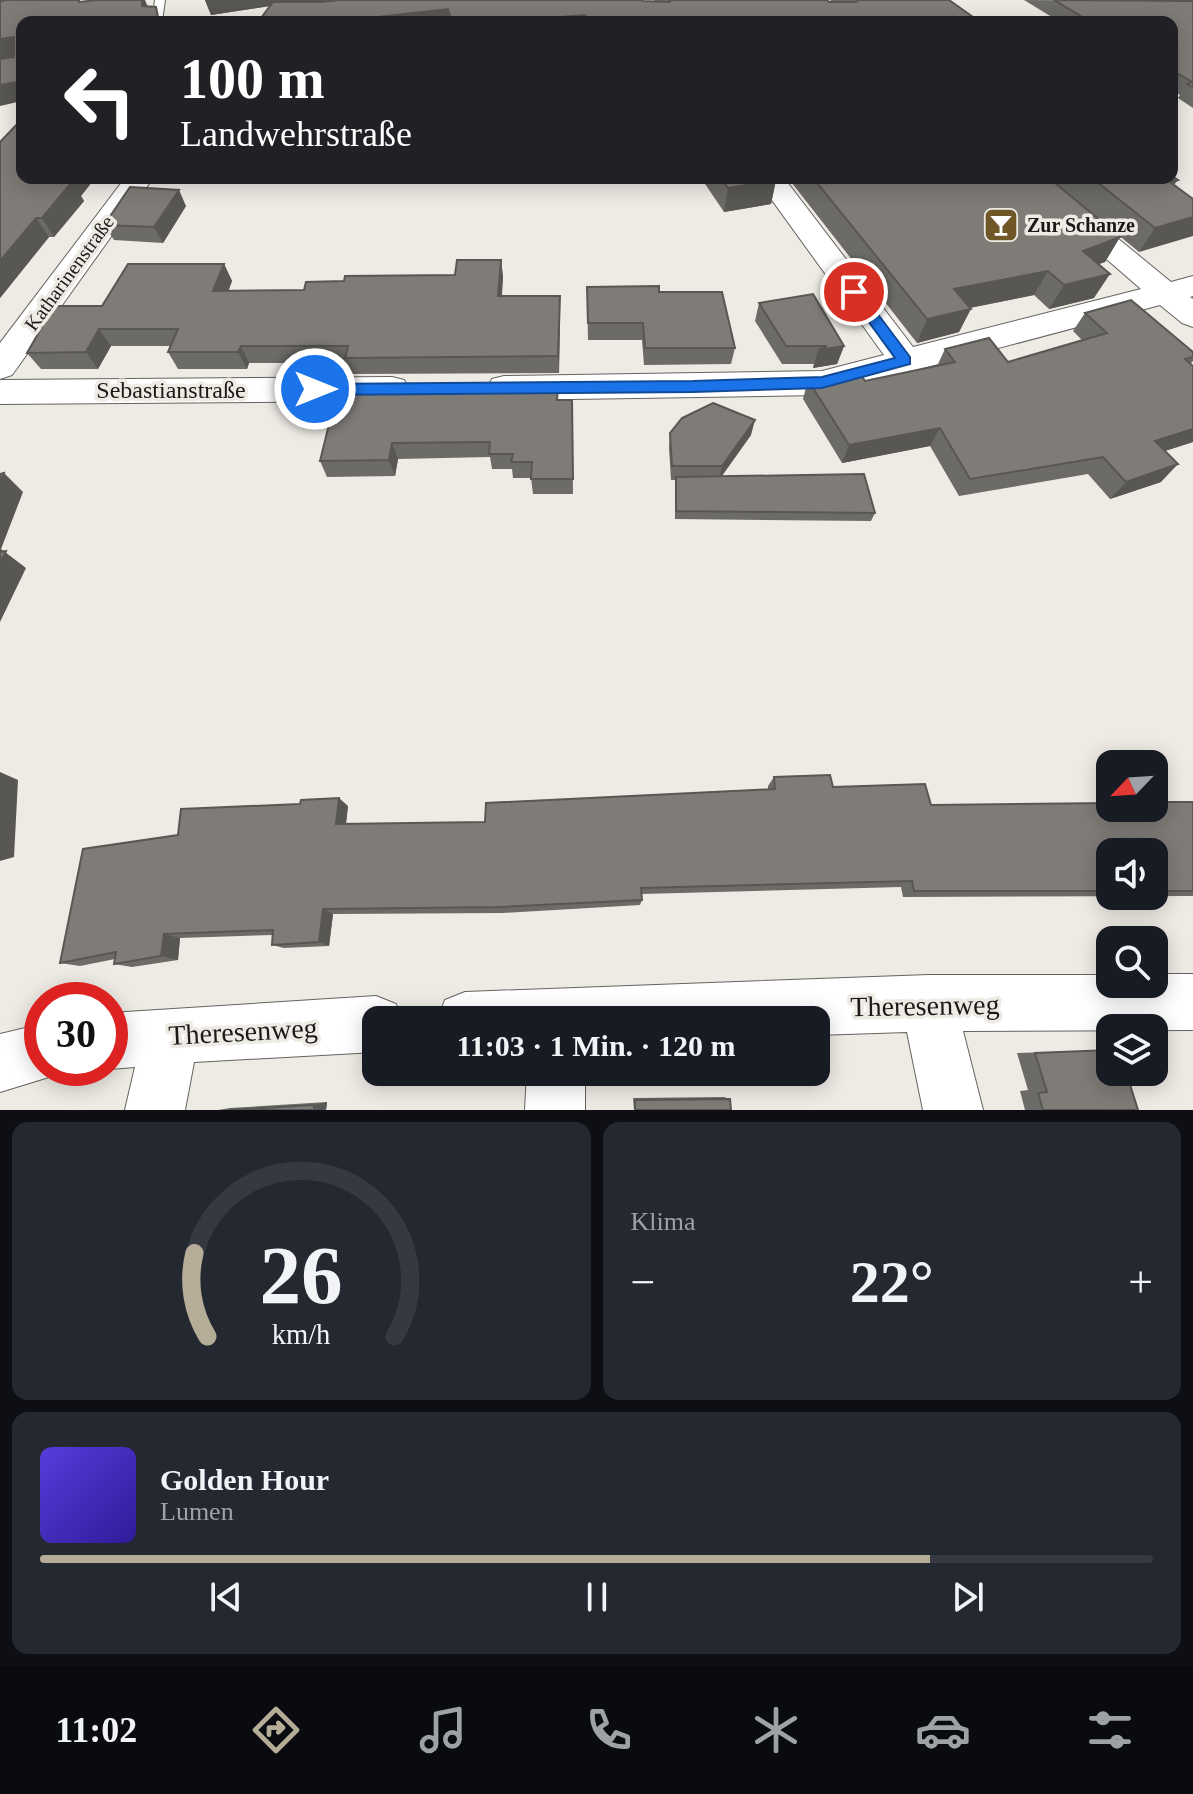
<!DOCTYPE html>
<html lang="de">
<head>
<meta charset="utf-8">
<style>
	body { margin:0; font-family:Georgia,serif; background:#242831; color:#f1f3f6; height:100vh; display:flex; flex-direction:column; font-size:30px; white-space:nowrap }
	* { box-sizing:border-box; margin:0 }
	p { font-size:26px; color:#9ea1a6 }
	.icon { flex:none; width:44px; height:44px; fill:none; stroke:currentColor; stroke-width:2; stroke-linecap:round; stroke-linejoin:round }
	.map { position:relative; height:1110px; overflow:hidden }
	.side { display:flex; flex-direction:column; gap:12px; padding:12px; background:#0d0f14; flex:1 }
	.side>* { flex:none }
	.guide { position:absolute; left:16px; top:16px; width:1162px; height:168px; border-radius:16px; box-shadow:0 4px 20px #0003; background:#202124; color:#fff; overflow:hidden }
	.needle { width:52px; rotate:245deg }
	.buttons { position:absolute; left:1096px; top:750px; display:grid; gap:16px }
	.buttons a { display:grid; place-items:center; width:72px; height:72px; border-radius:16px; background:#171b24; box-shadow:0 4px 20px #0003; font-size:40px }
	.speed { position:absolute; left:24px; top:982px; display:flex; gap:16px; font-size:40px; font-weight:700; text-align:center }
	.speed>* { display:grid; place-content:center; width:104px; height:104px; border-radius:50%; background:#171b24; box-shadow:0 4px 20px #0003; line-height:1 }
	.speed .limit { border:12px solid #d22; background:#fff; color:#111 }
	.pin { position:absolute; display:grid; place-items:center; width:68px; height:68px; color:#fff; margin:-34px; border:4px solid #fff; border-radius:50%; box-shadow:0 2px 8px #0007 }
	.me { position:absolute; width:88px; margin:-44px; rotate:90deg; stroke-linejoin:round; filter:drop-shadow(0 0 6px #0008) }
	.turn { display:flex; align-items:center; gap:28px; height:168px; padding:0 32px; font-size:36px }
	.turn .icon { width:104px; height:104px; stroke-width:2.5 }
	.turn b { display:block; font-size:56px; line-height:68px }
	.big { font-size:60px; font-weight:600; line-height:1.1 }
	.side .card { flex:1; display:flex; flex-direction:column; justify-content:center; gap:12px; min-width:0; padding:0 28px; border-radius:16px; background:#242831 }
	.side .dial { align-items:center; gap:0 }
	.dial svg { height:208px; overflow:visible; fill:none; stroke:#363941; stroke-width:7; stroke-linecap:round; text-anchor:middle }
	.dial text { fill:#f1f3f6; stroke:none }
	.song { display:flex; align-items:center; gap:24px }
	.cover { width:96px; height:96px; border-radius:12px; background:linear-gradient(135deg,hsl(250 70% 55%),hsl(250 70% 35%)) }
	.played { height:8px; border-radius:4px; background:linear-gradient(90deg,#b6ad99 80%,#363941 80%) }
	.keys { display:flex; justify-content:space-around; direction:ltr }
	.heat { display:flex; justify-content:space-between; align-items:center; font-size:44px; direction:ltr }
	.side .tiles { flex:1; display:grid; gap:12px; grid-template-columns:1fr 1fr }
	.card:last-child { grid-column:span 2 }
	.trip { position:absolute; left:362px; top:1006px; width:468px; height:80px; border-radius:16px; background:#171b24; box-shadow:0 4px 20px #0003; font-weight:600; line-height:80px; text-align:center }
	.dock { display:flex; height:128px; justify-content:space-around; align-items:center; background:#090b0e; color:#9ea1a6 }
	.dock .icon { width:56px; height:56px }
	.dock .selected { color:#b6ad99 }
	.dock b { font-size:36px; color:#f1f3f6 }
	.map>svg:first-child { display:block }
</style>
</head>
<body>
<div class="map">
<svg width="1193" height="1110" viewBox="0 0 1193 1110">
	<rect width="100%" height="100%" fill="#eeebe5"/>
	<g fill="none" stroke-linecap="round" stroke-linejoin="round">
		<g stroke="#66635f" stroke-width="2">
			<polygon id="lane" points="155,0 165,0 162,22 152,22"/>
		</g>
		<g stroke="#66635f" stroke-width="2">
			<g id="street">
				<polygon points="125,178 153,178 12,375 0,379 0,343"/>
				<polygon points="756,178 784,178 913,347 1141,289 1013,178 1044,178 1171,282 1193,276 1193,296 1190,297 1193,299 1193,327 1182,323 1160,305 822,395 504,400 492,397 487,388 492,379 504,376 822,371 884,355"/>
				<polygon points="392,377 404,380 409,389 404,398 392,401 0,404 0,380"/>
				<polygon points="1154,974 1193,974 1193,1030 963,1031 983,1110 923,1110 907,1032 816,1035 816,1020 437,1020 445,1000 465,992 929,975 1110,975 1110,984 1154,984"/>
				<polygon points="376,996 396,1004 402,1020 376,1020 376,1052 194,1062 185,1110 125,1110 135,1067 110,1069 107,1068 110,1068 110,1013"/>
				<polygon points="42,1024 42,1068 64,1068 62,1073 0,1092 0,1034"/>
				<polygon points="527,1072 585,1072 585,1110 525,1110"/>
			</g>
		</g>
		<use href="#lane" fill="#fff" fill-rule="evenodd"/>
		<use href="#street" fill="#fff" fill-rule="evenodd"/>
	</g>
	<g fill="#6d6b67" fill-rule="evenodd">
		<polygon points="205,0 642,0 643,1 655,1 654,0 827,0 832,2 830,0 949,0 980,22 258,22 270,6 211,15"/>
		<polygon points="1024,0 1193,1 1193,108 1178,98 1180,95 1172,90 1172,22 1060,22"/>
		<polygon points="0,142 22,178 95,178 81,196 84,201 54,237 49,237 0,298"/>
		<polygon points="701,178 775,178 776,180 771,204 724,212"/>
		<polygon points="788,178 1049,178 1120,237 1105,262 1098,264 1094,298 1049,309 1034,295 970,308 959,332 917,343"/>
		<polygon points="1049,178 1172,178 1178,180 1174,185 1193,199 1139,252"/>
		<polygon points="186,206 163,243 114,240 104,225"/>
		<polygon points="501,260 503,277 502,296 560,296 559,373 351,374 347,363 249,363 247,369 178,369 168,352 171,346 111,346 98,369 41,369 27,353 102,306 224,264 232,281 228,291 304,290 344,281 455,275"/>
		<polygon points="587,287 659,292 735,348 731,364 644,365 642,340 588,340"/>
		<polygon points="759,303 844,346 837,364 813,368 814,364 782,364 755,321"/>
		<polygon points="1085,313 1193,352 1193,361 1190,364 1193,366 1193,442 1165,451 1161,482 1110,499 1088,474 959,496 930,446 842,463 803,399 808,380 865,381 937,366 945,349 1008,362 1082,340 1073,331"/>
		<polygon points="558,400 572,400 573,494 533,494 531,478 513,478 512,469 492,469 490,457 398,459 395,476 327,477 320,461"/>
		<polygon points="670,433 751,435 721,477 875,513 871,521 675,519 675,480 671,480 669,448"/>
		<path d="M 774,777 L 931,805 L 1193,802 L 1193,896 L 903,897 L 901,887 L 642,894 L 642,900 L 640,905 L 503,913 L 333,914 L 329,946 L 284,948 L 272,945 L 273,935 L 180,938 L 178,960 L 132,967 L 114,964 L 115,959 L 80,966 L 60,963 L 178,835 L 348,806 L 346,824 L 485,822 L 768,789 L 768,786 ZM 1110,852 L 1154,852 L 1154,896 L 1110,896 Z"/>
		<polygon points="1110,1050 1138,1110 1025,1110 1020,1091 1028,1090 1017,1053"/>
		<polygon points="724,1097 730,1099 731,1110 634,1110 633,1098"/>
		<polygon points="327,1102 326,1110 218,1110 230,1108"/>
	</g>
	<g fill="#595754">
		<polygon points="142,0 145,0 150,12 142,6"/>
		<polygon points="205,0 362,0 289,3 211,15"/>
		<polygon points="448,9 449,22 333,22"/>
		<polygon points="14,37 22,55 0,59 0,39"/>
		<polygon points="22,81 22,101 0,106 0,85"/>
		<polygon points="69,178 95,178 81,196 84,201 54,237 42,218"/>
		<polygon points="776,180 771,204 724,212 728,188"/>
		<polygon points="179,190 186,206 163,243 154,227"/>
		<polygon points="1193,217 1193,236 1139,252 1155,228"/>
		<polygon points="36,218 49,237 0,298 0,261"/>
		<polygon points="1120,237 1105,262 1068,275 1083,251"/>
		<polygon points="501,260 503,277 500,313 498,296"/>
		<polygon points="224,264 232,281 222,309 213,291"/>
		<polygon points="1048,271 1034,295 943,313 954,289"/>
		<polygon points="1110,274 1094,298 1049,309 1064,285"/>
		<polygon points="560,296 560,313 559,373 558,356"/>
		<polygon points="971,309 959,332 917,343 927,319"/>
		<polygon points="99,329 111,346 98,369 86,352"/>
		<polygon points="241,346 249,363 247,369 238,352"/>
		<polygon points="844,346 837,364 813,368 818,350"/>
		<polygon points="755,420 751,435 719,480 722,466"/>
		<polygon points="940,428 930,446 842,463 849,445"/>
		<polygon points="1193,429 1193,442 1139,459 1155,441"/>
		<polygon points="392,443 398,459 395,476 389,460"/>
		<polygon points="1178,464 1161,482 1110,499 1126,482"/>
		<polygon points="4,473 23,492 1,549 26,568 0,622 0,484"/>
		<polygon points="0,772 18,780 14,857 0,861"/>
		<polygon points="339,798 348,806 345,831 336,824"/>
		<polygon points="323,909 333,914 329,946 319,942"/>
		<polygon points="164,934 180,938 178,960 161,956"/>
		<polygon points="327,1102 326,1110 314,1110 314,1105"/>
	</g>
	<g fill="#7f7c78" stroke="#595754" stroke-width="2">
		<polygon points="7,0 79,0 79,2 97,0 142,0 142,6 156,7 159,22 22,22 22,81 0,85 0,59 14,57 14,37 0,39 0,1"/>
		<polygon points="339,0 642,0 643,1 670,2 670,0 827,0 829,2 856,2 858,0 949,0 980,22 589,22 585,15 496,22 452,22 448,9 333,22 258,22 273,2 322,2"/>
		<polygon points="1054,0 1193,1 1193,87 1187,84 1192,82 1172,70 1172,22 1091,22"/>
		<polygon points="22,119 22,178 69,178 66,182 72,182 42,218 36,218 0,261 0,142"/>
		<polygon points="1172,176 1178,180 1170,182 1193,199 1193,217 1155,228 1092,178 1172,178"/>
		<polygon points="721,178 775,178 776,180 728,188"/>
		<polygon points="813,178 1049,178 1120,237 1083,251 1110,274 1064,285 1048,271 954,289 971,309 927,319"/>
		<polygon points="130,187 179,190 154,227 104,225"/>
		<polygon points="457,260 501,260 498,296 560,296 558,356 345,358 348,346 241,346 238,352 168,352 178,329 99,329 86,352 27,353 54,306 102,306 128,264 224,264 213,291 304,290 306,282 344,281 345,276 455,275"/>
		<polygon points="659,286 659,292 722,292 735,348 645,348 643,323 588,323 587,287"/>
		<polygon points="813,294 844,346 818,350 827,346 786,346 759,303"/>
		<polygon points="1131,300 1193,352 1193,357 1185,359 1193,366 1193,429 1155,441 1178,464 1126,482 1103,457 970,479 940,428 849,445 808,380 829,380 859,372 865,381 955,362 945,349 989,338 1008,362 1107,333 1085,313"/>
		<polygon points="558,387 557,400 572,400 573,479 531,479 532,462 511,462 513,454 489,454 490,442 392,443 389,460 320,461 338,388"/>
		<polygon points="713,403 755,420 722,466 672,466 670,433 682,418"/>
		<polygon points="4,473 0,484 0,474"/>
		<polygon points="864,474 875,513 676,511 676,477"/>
		<polygon points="6,551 0,563 0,552"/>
		<polygon points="830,775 833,787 925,784 931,805 1110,803 1110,808 1154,808 1154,802 1193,802 1193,891 1154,891 1154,852 1110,852 1110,891 914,891 912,881 641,888 642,900 500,907 323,909 319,942 272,945 273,930 164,934 161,956 114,964 116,952 60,963 83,849 178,835 181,809 300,804 301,800 339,798 336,824 485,822 486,803 775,789 774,777"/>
		<polygon points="1110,1050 1110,1072 1126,1072 1138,1110 1043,1110 1038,1093 1047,1092 1035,1053"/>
		<polygon points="730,1099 731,1110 635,1110 635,1100"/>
		<polygon points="314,1105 314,1110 229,1110"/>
	</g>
	<polygon fill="#1a73e8" stroke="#114b97" stroke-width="2" points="854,287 859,289 910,357 910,364 822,388 693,392 315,395 307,389 315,384 693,381 822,377 895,358 847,292"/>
	<defs>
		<g id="bar-square" transform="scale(1.8)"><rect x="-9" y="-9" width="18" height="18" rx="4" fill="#6f5728" stroke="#eeebe5"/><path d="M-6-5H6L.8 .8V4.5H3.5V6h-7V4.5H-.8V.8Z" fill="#fff"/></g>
	</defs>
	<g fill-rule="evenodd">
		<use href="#bar-square" x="1001" y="225"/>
	</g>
	<g text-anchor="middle" stroke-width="7" stroke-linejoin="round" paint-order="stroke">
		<g font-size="20" font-weight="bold" fill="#1b1a18" stroke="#eeebe5" text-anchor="start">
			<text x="1027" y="232">Zur Schanze</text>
		</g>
		<g font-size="20" fill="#1b1a18" stroke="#eeebe5">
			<text transform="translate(69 273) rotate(-54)" y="7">Katharinenstraße</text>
		</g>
		<g font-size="24" fill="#1b1a18" stroke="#eeebe5">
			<text x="171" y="398">Sebastianstraße</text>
		</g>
		<g font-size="28" fill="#1b1a18" stroke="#eeebe5">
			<text transform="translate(925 1005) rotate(-1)" y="10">Theresenweg</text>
			<text transform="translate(243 1031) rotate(-3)" y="10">Theresenweg</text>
		</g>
	</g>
</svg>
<div class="buttons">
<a><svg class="needle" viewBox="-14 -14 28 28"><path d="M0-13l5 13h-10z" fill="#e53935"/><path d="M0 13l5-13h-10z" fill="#9ea1a6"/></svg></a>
<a><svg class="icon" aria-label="sound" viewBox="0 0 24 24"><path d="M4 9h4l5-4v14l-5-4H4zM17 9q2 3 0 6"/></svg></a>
<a><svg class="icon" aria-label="search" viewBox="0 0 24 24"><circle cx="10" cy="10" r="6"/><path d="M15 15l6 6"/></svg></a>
<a><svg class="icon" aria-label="layers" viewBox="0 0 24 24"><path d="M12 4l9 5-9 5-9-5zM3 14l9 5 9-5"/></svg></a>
</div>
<div class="speed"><div class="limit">30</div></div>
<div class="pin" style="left:854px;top:292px;background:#d93025"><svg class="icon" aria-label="arrive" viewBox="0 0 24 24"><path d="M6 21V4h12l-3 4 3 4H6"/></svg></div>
<svg class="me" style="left:315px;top:389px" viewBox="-20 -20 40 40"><circle r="17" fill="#1a73e8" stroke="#fff" stroke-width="3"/><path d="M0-11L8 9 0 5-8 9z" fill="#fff"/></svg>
<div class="trip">11:03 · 1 Min. · 120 m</div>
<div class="guide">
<div class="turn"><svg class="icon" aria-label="left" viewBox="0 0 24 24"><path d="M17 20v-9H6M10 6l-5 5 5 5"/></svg><div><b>100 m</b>Landwehrstraße</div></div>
</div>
</div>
<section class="side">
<div class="tiles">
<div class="card dial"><svg viewBox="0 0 100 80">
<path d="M14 69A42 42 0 1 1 86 69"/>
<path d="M14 69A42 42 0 0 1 9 37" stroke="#b6ad99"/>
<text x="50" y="56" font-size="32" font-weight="700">26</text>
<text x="50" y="72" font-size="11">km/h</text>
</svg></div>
<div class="card"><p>Klima</p>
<div class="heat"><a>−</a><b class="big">22°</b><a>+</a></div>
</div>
<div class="card">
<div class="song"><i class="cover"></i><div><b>Golden Hour</b><p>Lumen</p></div></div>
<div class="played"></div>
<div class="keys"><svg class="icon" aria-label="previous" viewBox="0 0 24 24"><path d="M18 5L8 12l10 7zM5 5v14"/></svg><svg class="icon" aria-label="pause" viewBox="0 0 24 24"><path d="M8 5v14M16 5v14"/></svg><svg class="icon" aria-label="next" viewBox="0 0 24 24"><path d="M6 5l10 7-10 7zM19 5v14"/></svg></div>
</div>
</div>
</section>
<nav class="dock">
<b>11:02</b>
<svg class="icon selected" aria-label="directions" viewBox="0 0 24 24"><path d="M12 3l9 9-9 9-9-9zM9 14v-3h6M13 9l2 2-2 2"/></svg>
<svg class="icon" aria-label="music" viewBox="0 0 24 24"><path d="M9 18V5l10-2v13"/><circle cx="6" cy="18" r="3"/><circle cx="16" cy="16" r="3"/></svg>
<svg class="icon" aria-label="phone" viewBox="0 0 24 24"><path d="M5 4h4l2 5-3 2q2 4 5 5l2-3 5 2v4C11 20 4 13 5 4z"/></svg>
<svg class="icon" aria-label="climate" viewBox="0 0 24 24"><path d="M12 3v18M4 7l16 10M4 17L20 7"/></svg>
<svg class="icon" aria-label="car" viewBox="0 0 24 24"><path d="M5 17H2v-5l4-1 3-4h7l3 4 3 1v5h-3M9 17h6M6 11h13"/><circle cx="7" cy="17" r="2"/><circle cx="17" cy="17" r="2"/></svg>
<svg class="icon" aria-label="filters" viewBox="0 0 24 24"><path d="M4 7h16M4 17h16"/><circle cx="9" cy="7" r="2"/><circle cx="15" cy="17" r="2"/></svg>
</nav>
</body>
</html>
